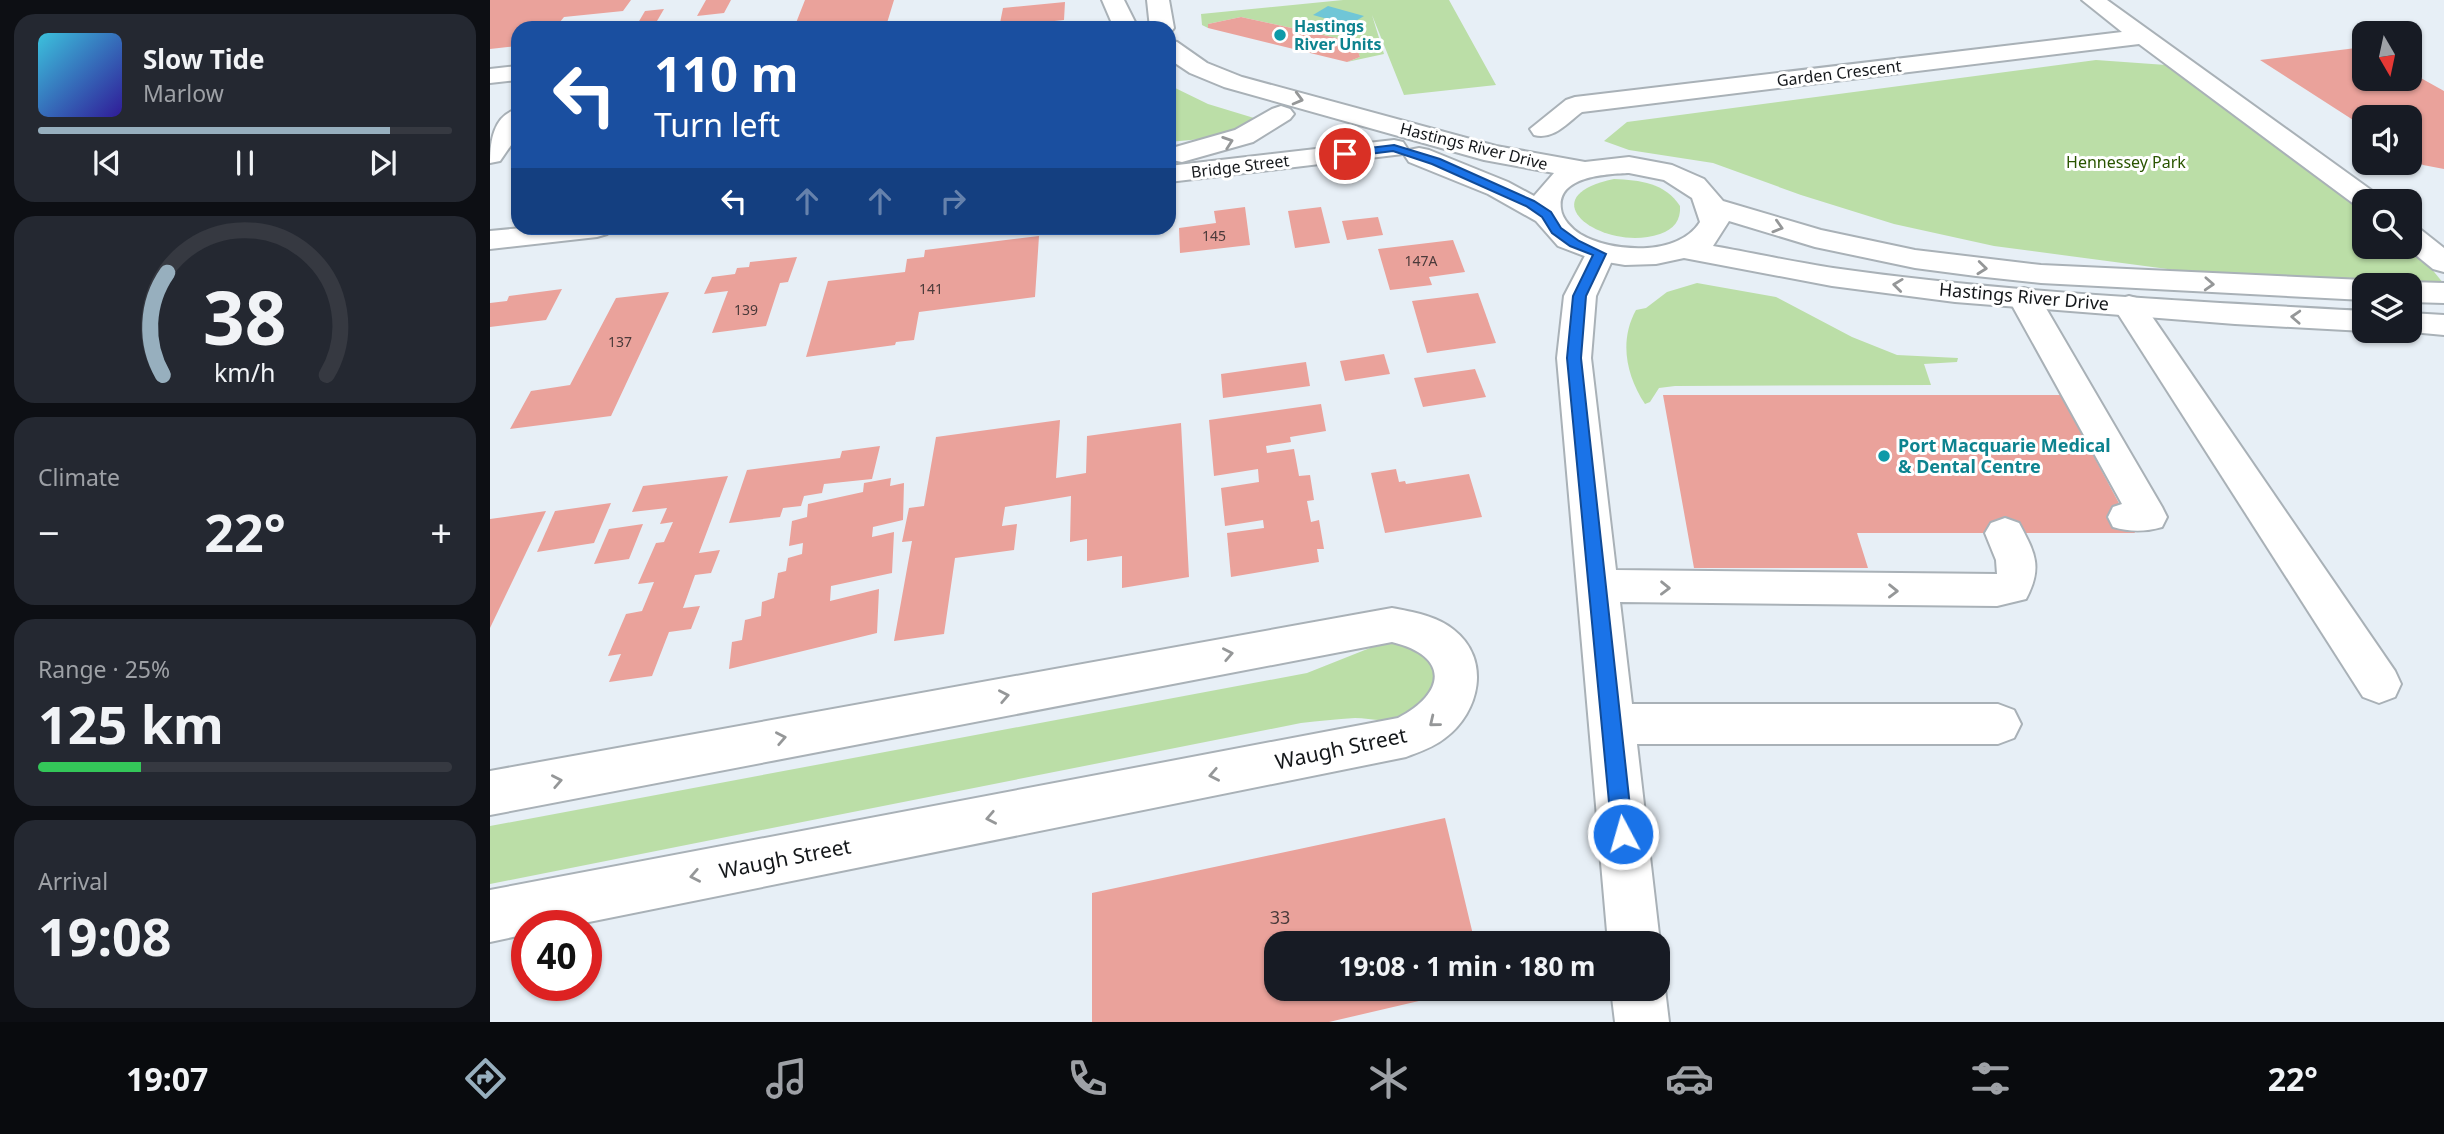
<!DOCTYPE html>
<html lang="en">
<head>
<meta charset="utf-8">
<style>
	body { margin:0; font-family:"Noto Sans",sans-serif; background:#242831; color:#f1f3f6; height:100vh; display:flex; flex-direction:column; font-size:26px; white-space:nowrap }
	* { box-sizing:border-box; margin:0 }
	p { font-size:23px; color:#9ea1a6 }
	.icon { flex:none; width:38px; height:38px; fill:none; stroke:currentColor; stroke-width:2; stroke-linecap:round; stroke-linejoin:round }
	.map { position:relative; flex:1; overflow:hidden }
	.drawer { display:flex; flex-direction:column; gap:14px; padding:14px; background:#0d0f14; width:490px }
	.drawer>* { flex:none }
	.top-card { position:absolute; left:21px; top:21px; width:665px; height:214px; border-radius:21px; box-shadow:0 2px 5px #0004; background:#1a4fa0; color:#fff; overflow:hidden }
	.needle { width:46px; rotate:171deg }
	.buttons { position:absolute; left:1862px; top:21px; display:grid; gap:14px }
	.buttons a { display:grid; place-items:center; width:70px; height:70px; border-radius:14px; background:#171b24; box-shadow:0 2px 5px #0004; font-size:35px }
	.speed { position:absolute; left:21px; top:910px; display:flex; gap:14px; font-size:35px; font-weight:700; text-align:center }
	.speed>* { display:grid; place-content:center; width:91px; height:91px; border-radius:50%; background:#171b24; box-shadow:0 2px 5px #0004; line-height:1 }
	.speed .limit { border:10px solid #d22; background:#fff; color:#111 }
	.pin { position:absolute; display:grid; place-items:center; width:60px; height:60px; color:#fff; margin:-30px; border:4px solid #fff; border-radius:50%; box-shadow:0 2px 7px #0007 }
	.me { position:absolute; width:77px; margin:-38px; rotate:354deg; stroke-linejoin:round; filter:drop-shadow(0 0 5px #0008) }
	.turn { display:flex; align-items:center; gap:24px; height:147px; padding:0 28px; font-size:32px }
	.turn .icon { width:91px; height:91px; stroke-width:2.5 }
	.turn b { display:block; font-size:49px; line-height:60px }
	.lanes { display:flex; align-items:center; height:66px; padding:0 28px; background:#0003; justify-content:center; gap:35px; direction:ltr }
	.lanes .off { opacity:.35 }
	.big { font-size:52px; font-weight:700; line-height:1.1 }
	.drawer .card { flex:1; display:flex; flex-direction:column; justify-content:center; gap:10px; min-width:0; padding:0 24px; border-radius:21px; background:#242831 }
	.drawer .dial { align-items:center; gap:0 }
	.dial svg { height:182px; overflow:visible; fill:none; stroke:#363941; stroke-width:7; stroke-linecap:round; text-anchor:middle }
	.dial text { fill:#f1f3f6; stroke:none }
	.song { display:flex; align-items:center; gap:21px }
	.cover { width:84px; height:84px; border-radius:10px; background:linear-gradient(135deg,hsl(190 70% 55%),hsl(250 70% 35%)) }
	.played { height:7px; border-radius:4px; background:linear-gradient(90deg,#97afbe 85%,#363941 85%) }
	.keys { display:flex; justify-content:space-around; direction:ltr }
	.heat { display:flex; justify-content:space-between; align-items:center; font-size:38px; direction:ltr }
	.charge { height:10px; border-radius:5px; background:linear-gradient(90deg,#34c759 25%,#363941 0) }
	.trip { position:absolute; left:774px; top:931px; width:406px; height:70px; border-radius:21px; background:#171b24; box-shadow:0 2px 5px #0004; font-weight:700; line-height:70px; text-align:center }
	.dock { display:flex; height:112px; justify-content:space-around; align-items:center; background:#090b0e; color:#9ea1a6 }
	.dock .icon { width:49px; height:49px }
	.dock .active { color:#97afbe }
	.dock b { font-size:32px; color:#f1f3f6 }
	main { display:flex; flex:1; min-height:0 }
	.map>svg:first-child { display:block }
</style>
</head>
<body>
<main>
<section class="drawer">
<div class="card">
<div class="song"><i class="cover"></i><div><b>Slow Tide</b><p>Marlow</p></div></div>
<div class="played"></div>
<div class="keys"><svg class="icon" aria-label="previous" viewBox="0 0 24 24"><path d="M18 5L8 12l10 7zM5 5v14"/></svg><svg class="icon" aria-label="pause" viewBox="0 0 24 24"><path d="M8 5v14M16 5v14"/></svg><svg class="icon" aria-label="next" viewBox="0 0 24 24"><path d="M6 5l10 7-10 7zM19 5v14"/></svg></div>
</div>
<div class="card dial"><svg viewBox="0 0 100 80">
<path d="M14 69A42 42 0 1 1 86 69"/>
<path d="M14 69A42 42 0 0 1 16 24" stroke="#97afbe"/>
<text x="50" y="56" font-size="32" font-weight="700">38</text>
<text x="50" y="72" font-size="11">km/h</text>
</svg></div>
<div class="card"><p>Climate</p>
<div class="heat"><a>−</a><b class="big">22°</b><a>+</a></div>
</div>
<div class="card"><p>Range · 25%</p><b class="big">125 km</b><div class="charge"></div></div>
<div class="card"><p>Arrival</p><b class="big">19:08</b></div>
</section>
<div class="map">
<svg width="1954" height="1022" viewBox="0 0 1954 1022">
	<rect width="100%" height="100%" fill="#e7eff6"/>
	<g fill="#bbdea7">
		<polygon points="853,0 959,0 1006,85 914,95 882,15 894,54 857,62 870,57 865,42 751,17 718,24 718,28 712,25 711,14"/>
		<polygon points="1606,60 1676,65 1874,207 1874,247 1920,247 1920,243 1922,245 1954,284 1954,297 1920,296 1920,285 1874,285 1874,294 1866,294 1504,246 1404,224 1311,195 1223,163 1139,150 1114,141 1137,122"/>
		<polygon points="679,85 718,104 764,118 763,125 733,137 679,142"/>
		<path d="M 1124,179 C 1150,180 1175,183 1190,206 C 1191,220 1184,229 1170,234 C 1113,253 1036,197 1124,179 Z"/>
		<path d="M 1207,283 L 1286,297 L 1362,337 L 1407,355 L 1468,358 L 1467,362 L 1434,364 L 1441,385 L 1185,386 L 1169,388 L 1160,402 L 1155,404 C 1136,375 1129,341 1146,310 L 1156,308 L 1177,292 Z"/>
		<path d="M 906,643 C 920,644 940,653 944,668 C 952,696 923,718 897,720 C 886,721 875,718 865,718 C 846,719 829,721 811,723 L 0,884 L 0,826 L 817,673 L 890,644 Z"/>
	</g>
	<polygon fill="#70c6d7" points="838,6 874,16 859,25 823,15"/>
	<g fill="#eaa29b">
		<polygon points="0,0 141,0 133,11 74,17 65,28 28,28 28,46 0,49"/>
		<polygon points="216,0 241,0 234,13 207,16"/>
		<polygon points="315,0 404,0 397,23 412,21 410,28 304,28"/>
		<polygon points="575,2 574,20 525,25 526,22 510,23 513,8"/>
		<polygon points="174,9 167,21 148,23 155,11"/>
		<polygon points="751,17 865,42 870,57 857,62 718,28 718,24"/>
		<polygon points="144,21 140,28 113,28 116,24"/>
		<polygon points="1874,47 1874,79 1920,79 1920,72 1954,91 1954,169 1933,165 1920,156 1920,117 1874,117 1874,127 1770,60"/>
		<polygon points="755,207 760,245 690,253 689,228 726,223 724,211"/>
		<polygon points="831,207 840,243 805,248 798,211"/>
		<polygon points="888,217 893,235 857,240 852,221"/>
		<polygon points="549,236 545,297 429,312 424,340 406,342 405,345 316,357 338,281 415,272 417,259 434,257 435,250"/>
		<polygon points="963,240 975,272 939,277 942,285 900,290 888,249"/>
		<polygon points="307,257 298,282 290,283 276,326 222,333 238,291 214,294 222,277 245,274 247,268 259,267 260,262"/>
		<polygon points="72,289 56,320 0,327 0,303 17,301 19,296"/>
		<polygon points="179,292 121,416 20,429 41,391 80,385 126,298"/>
		<polygon points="988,293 1006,343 937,353 922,301"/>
		<polygon points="894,354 900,374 855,381 850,361"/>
		<polygon points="816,362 820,386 733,398 731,374"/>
		<polygon points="985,369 996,397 933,407 924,378"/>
		<polygon points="1173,395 1571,395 1645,533 1367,533 1378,568 1204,568"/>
		<polygon points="831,404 836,431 800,437 801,442 776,446 777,453 804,449 809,476 820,475 824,500 817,501 821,522 829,520 834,549 827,549 829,562 741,577 737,533 774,528 773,520 735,526 731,488 769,482 768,469 724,476 719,420"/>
		<polygon points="570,420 566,478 596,473 597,436 691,423 699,577 632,588 632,556 597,561 597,539 580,542 581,496 515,507 512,526 527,524 524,550 465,558 454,634 404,641 422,541 412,542 419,508 434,506 446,437"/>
		<polygon points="390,446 382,479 334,484 332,493 314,496 311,506 293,508 290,517 239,523 257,470 350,458 352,451"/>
		<polygon points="906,469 909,482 915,481 916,484 979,474 992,517 895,533 881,473"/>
		<polygon points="238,476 209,553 230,550 221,573 205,575 193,608 210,606 201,629 179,632 162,676 119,682 131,654 118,656 136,614 152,611 164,582 148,584 166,543 174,542 183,522 170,524 177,508 142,512 153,486"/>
		<polygon points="401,478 400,486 414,483 413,520 383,527 382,537 404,532 402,573 341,586 340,601 389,589 387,633 239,669 242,642 252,640 255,620 271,616 272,602 284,598 288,573 296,571 298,558 312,554 313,543 299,546 302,521 317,517 318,504 373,492 374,483"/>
		<polygon points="121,503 104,543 47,552 65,511"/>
		<polygon points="56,511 0,628 0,519"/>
		<polygon points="153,524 139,559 104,564 119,529"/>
		<polygon points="955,818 985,943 786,943 786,989 976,990 839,1022 602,1022 602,893"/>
	</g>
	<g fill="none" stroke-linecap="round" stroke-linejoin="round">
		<g stroke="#a9b1b7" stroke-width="4">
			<g id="minor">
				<path d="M 1592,0 L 1617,0 L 1888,195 L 1892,201 L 1874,201 L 1874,209 L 1868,207 L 1649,44 L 1092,112 C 1077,123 1064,140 1044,135 L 1040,129 L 1076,100 L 1085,97 L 1632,32 Z"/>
				<polygon points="28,66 28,80 0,83 0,69"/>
				<polygon points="791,106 800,109 804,114 800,119 763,142 692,162 682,160 679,155 682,148 745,130 782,109"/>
				<path d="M 28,109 L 28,135 L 10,161 L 0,163 C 0,142 3,115 28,109 Z"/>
				<polygon points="904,140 913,142 917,148 913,154 679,182 679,166"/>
				<polygon points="1920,226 1930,229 1954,248 1954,272 1943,269 1916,247 1920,247"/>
				<polygon points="32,228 122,228 117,234 107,237 0,249 0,231"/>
				<path d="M 1110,245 L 1121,248 L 1125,254 L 1106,296 L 1101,358 L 1126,570 L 1507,574 L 1506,560 L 1495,533 L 1501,523 L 1515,518 L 1529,523 C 1545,553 1553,567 1536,599 L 1507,606 L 1130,602 L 1142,704 L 1508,704 L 1524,710 L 1531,724 L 1524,738 L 1508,744 L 1147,744 L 1170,943 L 1167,950 L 1167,943 L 1118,943 L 1067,358 L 1074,296 L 1099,248 Z"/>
				<path d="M 1534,288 L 1545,291 L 1550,298 L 1672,507 L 1677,517 L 1672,527 C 1655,532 1640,532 1623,527 L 1618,517 L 1623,507 L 1632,504 L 1518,298 L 1523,291 Z"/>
				<polygon points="1639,296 1650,299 1905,671 1911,684 1905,697 1889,703 1873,697 1623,306 1628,299"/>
				<path d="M 902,608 C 923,612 947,616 964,630 C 1001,659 990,712 955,738 C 944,747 929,752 916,757 L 79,926 L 37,926 L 37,934 L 0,942 L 0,890 L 908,718 C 956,693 960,656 902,642 L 0,815 L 0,771 Z"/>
				<polygon points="1167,971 1175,989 1179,1022 1125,1022 1121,989 1167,989"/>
			</g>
		</g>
		<g stroke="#a9b1b7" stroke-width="4">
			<g id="major">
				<polygon points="612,0 634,0 648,28 624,28"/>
				<polygon points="657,0 679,0 684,28 680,33 679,28 660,28"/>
				<path d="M 679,40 L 687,42 L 717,63 L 752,77 L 1006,146 L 1095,162 L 1139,157 L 1182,165 L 1214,179 L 1233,201 L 1331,230 L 1425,250 L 1551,265 L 1874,280 L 1886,285 L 1874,285 L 1874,300 L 1551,283 L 1486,276 L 1425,268 L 1325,247 L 1239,221 L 1223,246 C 1263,253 1303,262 1343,268 C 1518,293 1697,301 1874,311 L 1874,331 L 1745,324 L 1465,302 L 1342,286 L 1194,258 L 1166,264 L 1135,265 L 1105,260 L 1068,246 L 1046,221 L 998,194 L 919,162 L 915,156 L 919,150 L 929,148 L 939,150 L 1018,182 L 1044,196 L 1064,173 L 994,160 L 734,87 L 700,73 L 679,59 ZM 1139,173 L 1174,180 L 1202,198 L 1210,222 C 1188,257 1122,253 1090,234 C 1082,229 1072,219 1071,209 C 1066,176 1117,174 1139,173 Z"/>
				<polygon points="1920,282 1954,283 1954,303 1920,302 1920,285 1909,285"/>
				<polygon points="1920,313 1954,315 1954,335 1911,331 1920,331"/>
			</g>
		</g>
		<use href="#minor" fill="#fff" fill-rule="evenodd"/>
		<use href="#major" fill="#fff" fill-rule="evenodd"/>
	</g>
	<defs><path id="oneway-chevron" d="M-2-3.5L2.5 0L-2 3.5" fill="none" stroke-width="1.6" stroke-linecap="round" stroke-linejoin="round" transform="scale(1.75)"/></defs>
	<g stroke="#959798">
		<use href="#oneway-chevron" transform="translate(808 99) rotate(15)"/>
		<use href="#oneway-chevron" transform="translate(738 142) rotate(-19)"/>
		<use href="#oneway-chevron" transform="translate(1288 227) rotate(17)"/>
		<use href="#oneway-chevron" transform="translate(1492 268) rotate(6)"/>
		<use href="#oneway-chevron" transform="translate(1719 284) rotate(3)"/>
		<use href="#oneway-chevron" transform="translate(1408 285) rotate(-173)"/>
		<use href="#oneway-chevron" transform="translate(1806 317) rotate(-177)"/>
		<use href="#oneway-chevron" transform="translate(1175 588) rotate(1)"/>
		<use href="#oneway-chevron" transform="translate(1403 591) rotate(1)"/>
		<use href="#oneway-chevron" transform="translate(738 654) rotate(-11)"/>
		<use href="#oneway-chevron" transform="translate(514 696) rotate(-11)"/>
		<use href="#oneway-chevron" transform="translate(944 722) rotate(141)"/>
		<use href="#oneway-chevron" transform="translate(291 738) rotate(-11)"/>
		<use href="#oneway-chevron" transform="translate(724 775) rotate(169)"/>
		<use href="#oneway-chevron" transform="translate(67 781) rotate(-11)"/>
		<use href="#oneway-chevron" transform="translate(501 818) rotate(169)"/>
		<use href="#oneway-chevron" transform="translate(205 876) rotate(169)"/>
	</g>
	<polygon fill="#1a73e8" stroke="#114b97" stroke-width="2" points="904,145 950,159 1044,201 1061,212 1071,228 1089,241 1116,254 1096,296 1091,358 1143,834 1140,841 1133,843 1125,841 1122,834 1077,358 1083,296 1103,255 1080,246 1062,233 1052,217 1036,206 942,164 903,151 855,157 849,154 855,151"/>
	<g fill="#0f9aa8" stroke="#fff" stroke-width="2.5">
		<circle cx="790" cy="35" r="7"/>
		<circle cx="1394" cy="456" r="7"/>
	</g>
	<g text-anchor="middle" stroke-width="6" stroke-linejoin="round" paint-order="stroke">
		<g font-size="14" fill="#4a3a3a">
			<text x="724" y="241">145</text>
			<text x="931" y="266">147A</text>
			<text x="441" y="294">141</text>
			<text x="256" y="315">139</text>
			<text x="130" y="347">137</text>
		</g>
		<g font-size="16" font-weight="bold" fill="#0d838f" stroke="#fff" text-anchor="start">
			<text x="804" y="32">Hastings<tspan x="804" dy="18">River Units</tspan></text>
		</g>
		<g font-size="16" fill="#14171a" stroke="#fff">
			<text transform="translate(1349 73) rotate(-7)" y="6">Garden Crescent</text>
			<text transform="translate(984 146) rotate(14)" y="6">Hastings River Drive</text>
			<text transform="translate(750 166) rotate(-7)" y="6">Bridge Street</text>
		</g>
		<g font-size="16" fill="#2a5500" stroke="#fff">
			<text x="1636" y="168">Hennessey Park</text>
		</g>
		<g font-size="18" fill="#14171a" stroke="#fff">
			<text transform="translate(1534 297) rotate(5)" y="6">Hastings River Drive</text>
		</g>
		<g font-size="18" font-weight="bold" fill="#0d838f" stroke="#fff" text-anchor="start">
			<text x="1408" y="452">Port Macquarie Medical<tspan x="1408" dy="21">&amp; Dental Centre</tspan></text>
		</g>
		<g font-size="18" fill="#4a3a3a">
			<text x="790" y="924">33</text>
		</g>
		<g font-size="21" fill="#14171a" stroke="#fff">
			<text transform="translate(851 749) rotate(-12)" y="7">Waugh Street</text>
			<text transform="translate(295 859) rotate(-11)" y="7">Waugh Street</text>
		</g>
	</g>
</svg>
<div class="buttons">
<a><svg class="needle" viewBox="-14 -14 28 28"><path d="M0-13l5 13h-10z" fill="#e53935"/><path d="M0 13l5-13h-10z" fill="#9ea1a6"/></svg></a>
<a><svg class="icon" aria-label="sound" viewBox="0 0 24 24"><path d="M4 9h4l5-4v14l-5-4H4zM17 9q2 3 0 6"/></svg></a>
<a><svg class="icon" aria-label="search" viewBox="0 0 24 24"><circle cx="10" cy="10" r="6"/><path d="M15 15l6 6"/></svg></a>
<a><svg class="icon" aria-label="layers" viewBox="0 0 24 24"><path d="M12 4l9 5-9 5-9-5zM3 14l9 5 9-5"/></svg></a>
</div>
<div class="speed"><div class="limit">40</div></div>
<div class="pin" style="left:855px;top:154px;background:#d93025"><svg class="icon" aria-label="arrive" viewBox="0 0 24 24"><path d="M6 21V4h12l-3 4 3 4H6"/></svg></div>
<svg class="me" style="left:1133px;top:834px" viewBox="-20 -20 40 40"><circle r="17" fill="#1a73e8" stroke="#fff" stroke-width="3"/><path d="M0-11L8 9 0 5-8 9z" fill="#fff"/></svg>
<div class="trip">19:08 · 1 min · 180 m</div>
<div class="top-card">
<div class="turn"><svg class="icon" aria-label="left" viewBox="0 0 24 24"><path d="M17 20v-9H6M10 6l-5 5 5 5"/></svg><div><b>110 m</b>Turn left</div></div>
<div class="lanes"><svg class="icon" aria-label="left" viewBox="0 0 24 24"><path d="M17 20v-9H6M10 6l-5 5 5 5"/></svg><svg class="icon off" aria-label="ahead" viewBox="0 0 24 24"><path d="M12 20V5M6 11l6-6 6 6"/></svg><svg class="icon off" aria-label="ahead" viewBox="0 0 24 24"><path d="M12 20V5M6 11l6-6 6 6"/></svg><svg class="icon off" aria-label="right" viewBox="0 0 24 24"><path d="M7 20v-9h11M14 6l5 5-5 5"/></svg></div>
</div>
</div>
</main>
<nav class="dock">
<b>19:07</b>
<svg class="icon active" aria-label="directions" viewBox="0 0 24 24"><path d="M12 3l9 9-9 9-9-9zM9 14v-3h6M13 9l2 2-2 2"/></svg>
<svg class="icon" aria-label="music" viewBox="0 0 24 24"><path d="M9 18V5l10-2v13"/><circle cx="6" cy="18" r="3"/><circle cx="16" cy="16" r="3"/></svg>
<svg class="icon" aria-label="phone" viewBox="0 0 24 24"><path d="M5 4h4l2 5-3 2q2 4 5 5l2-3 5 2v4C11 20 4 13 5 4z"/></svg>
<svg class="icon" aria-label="climate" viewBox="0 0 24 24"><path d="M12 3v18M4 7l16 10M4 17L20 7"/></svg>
<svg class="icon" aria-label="car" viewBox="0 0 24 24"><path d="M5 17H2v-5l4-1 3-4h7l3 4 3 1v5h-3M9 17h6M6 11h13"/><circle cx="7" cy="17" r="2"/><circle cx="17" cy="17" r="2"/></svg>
<svg class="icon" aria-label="filters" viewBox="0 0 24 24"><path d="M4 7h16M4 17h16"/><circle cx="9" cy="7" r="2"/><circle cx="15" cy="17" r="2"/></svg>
<b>22°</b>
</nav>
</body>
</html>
